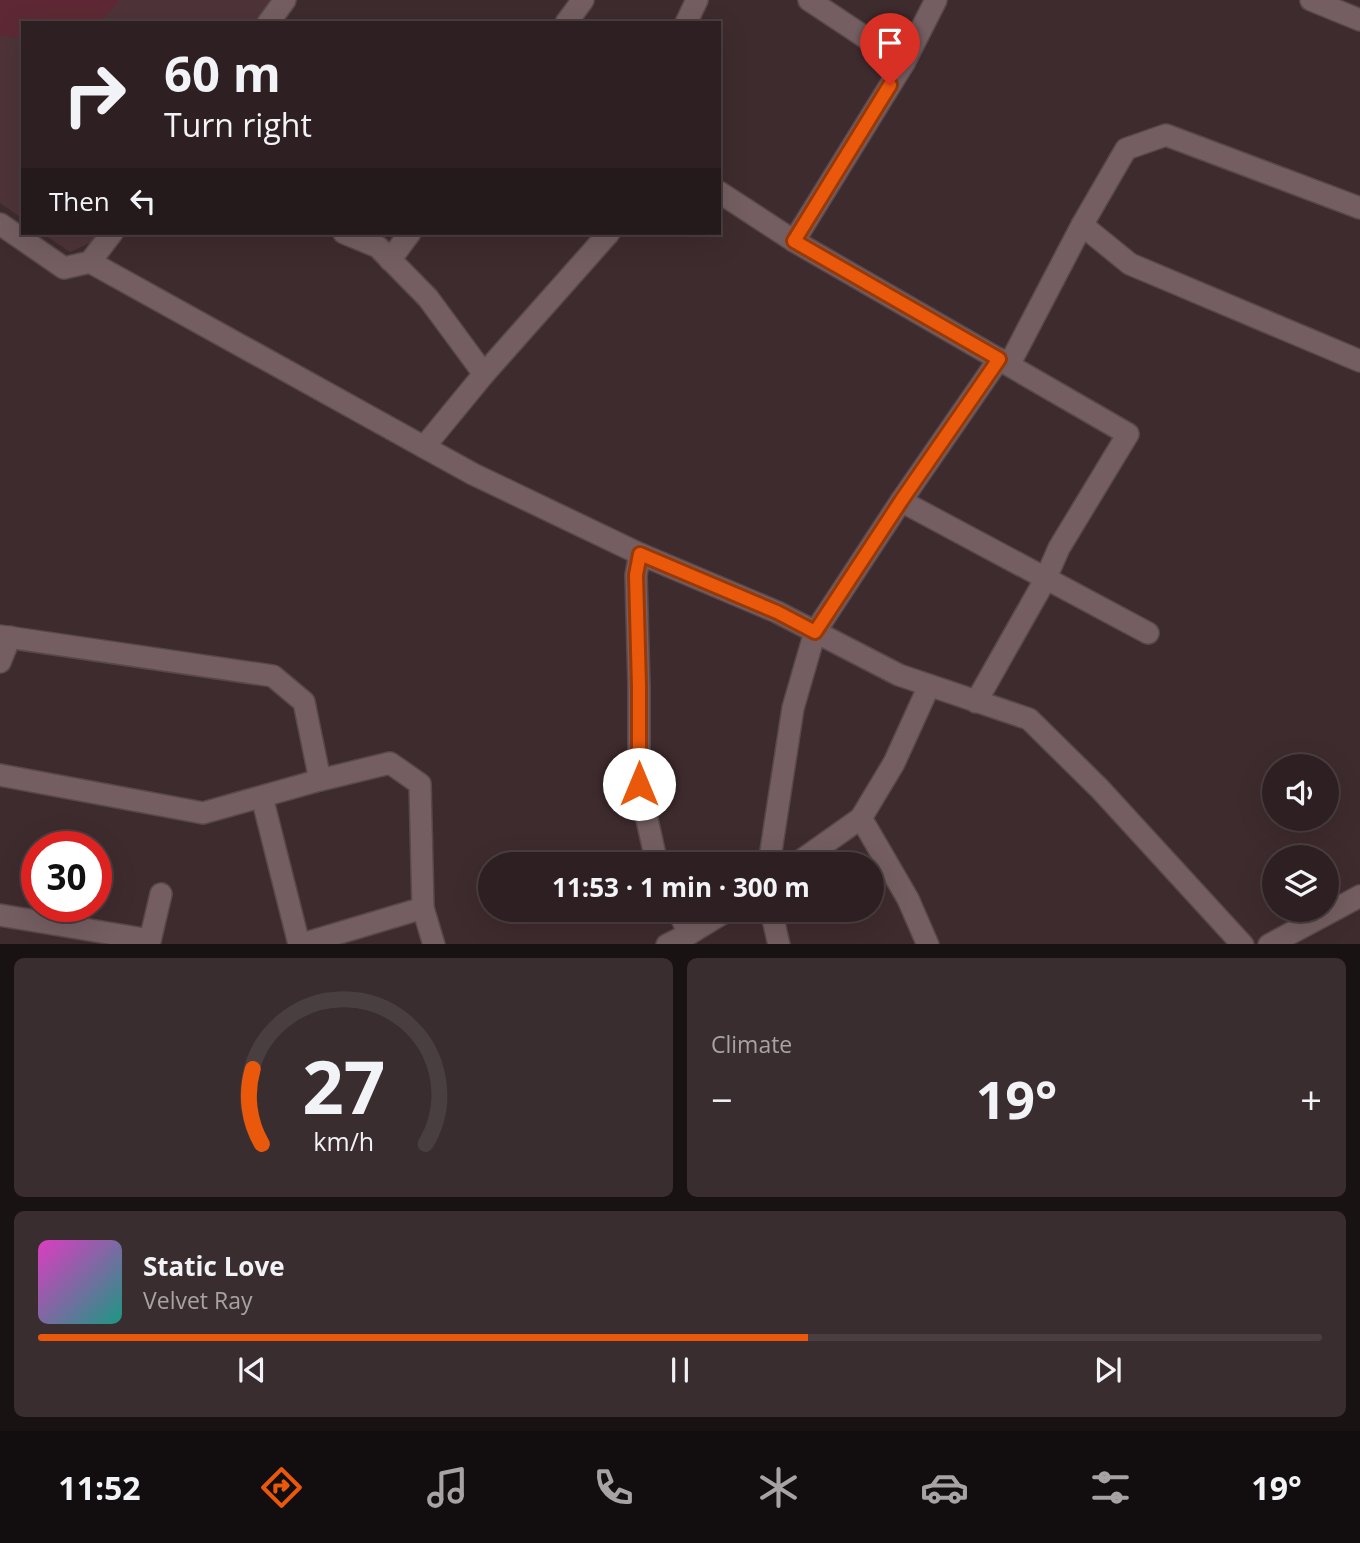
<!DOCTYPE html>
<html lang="en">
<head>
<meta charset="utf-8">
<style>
	body { margin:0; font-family:"Open Sans",sans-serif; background:#3a2d2f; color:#f1f3f6; height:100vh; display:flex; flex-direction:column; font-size:26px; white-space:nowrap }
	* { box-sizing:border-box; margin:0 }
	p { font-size:23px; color:#a7a3a5 }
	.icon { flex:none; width:38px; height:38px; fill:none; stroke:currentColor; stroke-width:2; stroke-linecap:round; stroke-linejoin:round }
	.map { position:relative; height:944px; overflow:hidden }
	.drawer { display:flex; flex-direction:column; gap:14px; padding:14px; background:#191213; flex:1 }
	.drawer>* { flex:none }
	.guide { position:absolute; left:21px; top:21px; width:700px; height:214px; border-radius:0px; box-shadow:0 7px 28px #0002,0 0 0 2px #493e40; background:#2e2022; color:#f1f3f6; overflow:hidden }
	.buttons { position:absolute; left:1262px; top:754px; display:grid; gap:14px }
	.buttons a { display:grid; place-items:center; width:77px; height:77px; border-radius:50%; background:#2e2022; box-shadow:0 7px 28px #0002,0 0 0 2px #493e40; font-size:35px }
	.speed { position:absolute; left:21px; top:831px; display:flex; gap:14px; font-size:35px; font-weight:700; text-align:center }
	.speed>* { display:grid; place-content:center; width:91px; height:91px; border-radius:50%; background:#2e2022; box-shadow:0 7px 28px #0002,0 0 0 2px #493e40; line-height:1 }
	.speed .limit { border:10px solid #d22; background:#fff; color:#111 }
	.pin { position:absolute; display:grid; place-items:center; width:60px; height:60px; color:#fff; margin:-72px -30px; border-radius:50% 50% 50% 0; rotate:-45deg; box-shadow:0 0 7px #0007 }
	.pin .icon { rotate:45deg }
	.me { position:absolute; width:77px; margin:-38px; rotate:0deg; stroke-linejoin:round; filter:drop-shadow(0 0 5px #0008) }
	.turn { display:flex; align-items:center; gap:24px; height:147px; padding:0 28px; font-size:32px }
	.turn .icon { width:91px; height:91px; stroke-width:2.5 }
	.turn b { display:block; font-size:49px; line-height:60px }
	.then { display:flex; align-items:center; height:66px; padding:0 28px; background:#0003; gap:14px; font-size:26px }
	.big { font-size:52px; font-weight:700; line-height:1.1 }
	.drawer .tile { flex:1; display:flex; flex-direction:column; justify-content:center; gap:10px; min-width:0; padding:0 24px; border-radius:10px; background:#3a2d2f }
	.drawer .dial { align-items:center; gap:0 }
	.dial svg { height:182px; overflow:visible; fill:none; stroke:#493e40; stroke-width:7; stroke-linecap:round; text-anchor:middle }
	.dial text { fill:#f1f3f6; stroke:none }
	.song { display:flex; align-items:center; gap:21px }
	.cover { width:84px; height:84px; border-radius:10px; background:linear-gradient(135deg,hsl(310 70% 55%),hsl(170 70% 35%)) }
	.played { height:7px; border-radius:4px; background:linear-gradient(90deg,#ea580c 60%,#493e40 60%) }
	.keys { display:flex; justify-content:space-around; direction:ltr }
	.heat { display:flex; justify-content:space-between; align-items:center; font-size:38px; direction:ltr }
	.drawer .tiles { flex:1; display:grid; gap:14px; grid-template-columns:1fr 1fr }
	.tile:last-child { grid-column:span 2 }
	.trip { position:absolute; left:478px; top:852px; width:406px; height:70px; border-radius:35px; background:#2e2022; box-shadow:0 7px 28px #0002,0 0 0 2px #493e40; font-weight:700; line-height:70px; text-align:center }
	.menu { display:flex; height:112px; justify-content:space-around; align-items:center; background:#120d0e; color:#a7a3a5 }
	.menu .icon { width:49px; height:49px }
	.menu .current { color:#ea580c }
	.menu b { font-size:32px; color:#f1f3f6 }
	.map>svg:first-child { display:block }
</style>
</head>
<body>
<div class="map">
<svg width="1360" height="945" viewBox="0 0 1360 945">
	<rect width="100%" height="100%" fill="#3e2b2e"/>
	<g fill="#4e3439">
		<polygon points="0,0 272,0 256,23 23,23 23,219 0,203"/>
		<polygon points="42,233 101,233 96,240 70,252"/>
	</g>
	<polygon fill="#5e2934" points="0,0 120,0 100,23 23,23 23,37 10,37 0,35"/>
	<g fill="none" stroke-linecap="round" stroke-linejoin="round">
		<g stroke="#58484b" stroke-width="24">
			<g id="minor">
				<polyline points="809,0 904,63"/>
				<polyline points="1311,0 1360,20"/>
				<polyline points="268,23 285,0"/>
				<polyline points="566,23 583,0"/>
				<polyline points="686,23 697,0"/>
				<polyline points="719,192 794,241 1128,434 1059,548 1045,580 976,702"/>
				<polyline points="1360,208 1166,135 1126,149 1082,225 1130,264 1360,361"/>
				<polyline points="0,224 64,268 90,262 112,233"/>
				<polyline points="344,233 378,247 428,298 484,374"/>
				<polyline points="609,233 484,374 424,447 473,474 640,554 777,612 899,675 1029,719 1100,789 1243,945"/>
				<polyline points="794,241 904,63 936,0"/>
				<polyline points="390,260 410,233"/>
				<polyline points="90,262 424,447"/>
				<polyline points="1009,365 1082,225"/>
				<polyline points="901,501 1148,633"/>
				<polyline points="640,554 636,575 639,687 639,784 657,864"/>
				<polyline points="0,636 273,676 304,702 320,780"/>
				<polyline points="0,662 10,637"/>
				<polyline points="0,775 203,813 320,780 390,763 420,784 423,908 434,945"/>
				<polyline points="262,797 299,944"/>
				<polyline points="861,818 908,899 928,945"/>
				<polyline points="769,864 793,708 815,632 901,501 999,359"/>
				<polyline points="796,864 861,818 894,763 929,686"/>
				<polyline points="678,910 689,934"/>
				<polyline points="771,910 779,945"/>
				<polyline points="0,915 150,940"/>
				<polyline points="149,945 161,894"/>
				<polyline points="299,945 423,908"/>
				<polyline points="667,945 689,934 728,910"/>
			</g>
		</g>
		<g stroke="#58484b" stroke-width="24">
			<polyline id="tertiary" points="1269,945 1360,896"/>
		</g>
		<use href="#minor" stroke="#745e61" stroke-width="21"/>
		<use href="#tertiary" stroke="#745e61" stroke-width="21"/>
	</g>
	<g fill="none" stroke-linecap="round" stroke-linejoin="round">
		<g stroke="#983908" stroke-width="18">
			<polyline id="route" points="639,784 639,687 636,575 640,554 777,612 815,632 901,501 999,359 794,241 890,85"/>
		</g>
		<use href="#route" stroke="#ea580c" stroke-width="12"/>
	</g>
</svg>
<div class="buttons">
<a><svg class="icon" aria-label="sound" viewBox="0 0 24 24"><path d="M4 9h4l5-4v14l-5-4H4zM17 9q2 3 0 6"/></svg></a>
<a><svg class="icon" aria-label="layers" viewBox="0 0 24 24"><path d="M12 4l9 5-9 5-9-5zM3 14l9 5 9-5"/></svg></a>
</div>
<div class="speed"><div class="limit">30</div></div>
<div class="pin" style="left:890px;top:85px;background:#d93025"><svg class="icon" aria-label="arrive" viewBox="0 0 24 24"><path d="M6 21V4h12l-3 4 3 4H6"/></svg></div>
<svg class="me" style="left:639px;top:784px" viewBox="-20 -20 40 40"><circle r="19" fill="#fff"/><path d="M0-13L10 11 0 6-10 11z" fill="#ea580c"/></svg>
<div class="trip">11:53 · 1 min · 300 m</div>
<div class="guide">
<div class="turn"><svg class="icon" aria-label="right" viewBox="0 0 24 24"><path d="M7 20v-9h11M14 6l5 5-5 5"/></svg><div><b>60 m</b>Turn right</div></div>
<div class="then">Then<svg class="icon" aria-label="left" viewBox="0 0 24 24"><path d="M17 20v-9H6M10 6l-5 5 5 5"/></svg></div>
</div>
</div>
<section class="drawer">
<div class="tiles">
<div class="tile dial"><svg viewBox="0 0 100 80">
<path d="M14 69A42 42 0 1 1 86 69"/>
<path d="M14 69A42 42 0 0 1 10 36" stroke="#ea580c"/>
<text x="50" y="56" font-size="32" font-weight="700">27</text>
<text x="50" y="72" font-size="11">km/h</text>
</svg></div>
<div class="tile"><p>Climate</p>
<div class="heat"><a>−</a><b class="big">19°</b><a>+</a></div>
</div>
<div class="tile">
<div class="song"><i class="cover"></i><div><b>Static Love</b><p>Velvet Ray</p></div></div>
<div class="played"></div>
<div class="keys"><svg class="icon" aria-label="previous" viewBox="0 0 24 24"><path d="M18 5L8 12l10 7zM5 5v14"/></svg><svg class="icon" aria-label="pause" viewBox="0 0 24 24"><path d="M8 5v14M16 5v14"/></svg><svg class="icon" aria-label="next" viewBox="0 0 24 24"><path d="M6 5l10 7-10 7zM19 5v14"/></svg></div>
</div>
</div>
</section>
<nav class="menu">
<b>11:52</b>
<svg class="icon current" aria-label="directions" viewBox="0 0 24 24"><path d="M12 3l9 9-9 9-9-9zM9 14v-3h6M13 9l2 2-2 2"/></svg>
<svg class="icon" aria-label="music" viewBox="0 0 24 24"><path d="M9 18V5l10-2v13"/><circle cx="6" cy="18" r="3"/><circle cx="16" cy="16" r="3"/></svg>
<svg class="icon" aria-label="phone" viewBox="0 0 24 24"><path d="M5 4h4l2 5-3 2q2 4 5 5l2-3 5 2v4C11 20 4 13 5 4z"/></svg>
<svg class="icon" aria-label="climate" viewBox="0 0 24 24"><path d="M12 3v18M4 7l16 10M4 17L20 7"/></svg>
<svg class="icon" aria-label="car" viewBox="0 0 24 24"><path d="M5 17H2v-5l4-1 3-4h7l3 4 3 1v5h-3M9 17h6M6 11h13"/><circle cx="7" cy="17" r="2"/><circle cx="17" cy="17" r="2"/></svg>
<svg class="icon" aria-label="filters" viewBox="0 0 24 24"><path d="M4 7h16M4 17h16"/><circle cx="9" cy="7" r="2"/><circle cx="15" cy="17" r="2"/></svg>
<b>19°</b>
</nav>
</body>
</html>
